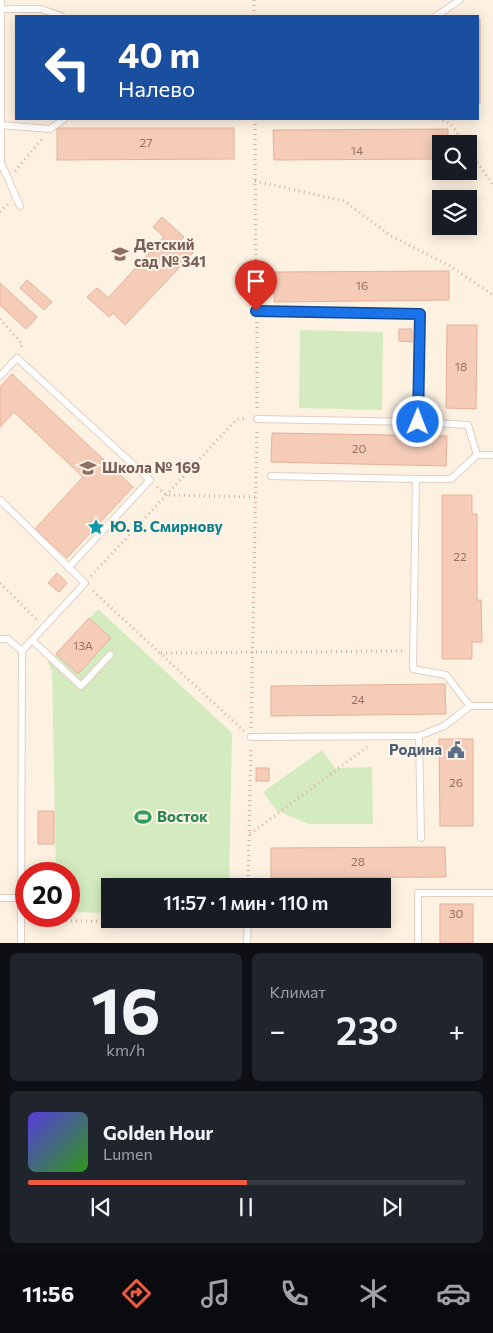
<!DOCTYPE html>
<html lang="ru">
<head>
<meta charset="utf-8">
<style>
	body { margin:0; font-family:Commissioner,sans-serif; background:#20242c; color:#f1f3f6; height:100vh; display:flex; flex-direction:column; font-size:19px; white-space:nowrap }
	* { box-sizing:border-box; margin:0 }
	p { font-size:16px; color:#9ea1a6 }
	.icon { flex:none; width:28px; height:28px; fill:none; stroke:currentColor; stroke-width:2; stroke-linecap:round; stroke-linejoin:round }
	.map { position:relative; height:943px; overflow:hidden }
	.side { display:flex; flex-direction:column; gap:10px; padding:10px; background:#0d0f14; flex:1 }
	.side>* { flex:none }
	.guide { position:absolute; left:15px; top:15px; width:464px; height:105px; border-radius:0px; box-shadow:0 2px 12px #0003; background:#1a4fa0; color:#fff; overflow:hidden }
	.fabs { position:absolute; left:432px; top:135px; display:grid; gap:10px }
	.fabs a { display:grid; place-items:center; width:45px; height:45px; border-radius:0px; background:#171b24; box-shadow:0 2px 12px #0003; font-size:25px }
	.speed { position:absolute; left:15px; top:862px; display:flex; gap:10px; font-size:25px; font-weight:700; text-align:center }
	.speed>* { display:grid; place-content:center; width:65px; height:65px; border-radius:50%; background:#171b24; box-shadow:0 2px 12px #0003; line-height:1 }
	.speed .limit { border:8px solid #d22; background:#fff; color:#111 }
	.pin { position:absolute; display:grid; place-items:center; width:42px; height:42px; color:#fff; margin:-51px -21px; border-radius:50% 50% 50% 0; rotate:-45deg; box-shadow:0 0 5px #0007 }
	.pin .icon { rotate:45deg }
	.me { position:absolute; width:55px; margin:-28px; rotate:1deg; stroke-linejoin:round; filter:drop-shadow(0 0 4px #0008) }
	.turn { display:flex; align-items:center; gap:18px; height:105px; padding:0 20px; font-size:22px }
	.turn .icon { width:65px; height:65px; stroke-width:2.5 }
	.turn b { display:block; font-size:35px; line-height:42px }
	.big { font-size:38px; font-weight:600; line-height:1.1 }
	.side .widget { flex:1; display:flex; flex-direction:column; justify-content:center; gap:8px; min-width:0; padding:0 18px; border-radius:8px; background:#20242c }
	.side .dial { align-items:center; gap:0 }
	.dial b { font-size:65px; line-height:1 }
	.song { display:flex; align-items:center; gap:15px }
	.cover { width:60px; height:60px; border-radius:8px; background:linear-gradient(135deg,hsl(250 70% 55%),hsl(110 70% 35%)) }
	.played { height:5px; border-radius:2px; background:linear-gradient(90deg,#ee5b40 50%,#363941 50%) }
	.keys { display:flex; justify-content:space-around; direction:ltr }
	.heat { display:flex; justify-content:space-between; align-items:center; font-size:28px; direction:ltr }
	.side .tiles { flex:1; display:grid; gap:10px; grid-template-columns:1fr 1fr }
	.widget:last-child { grid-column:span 2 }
	.trip { position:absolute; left:101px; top:878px; width:290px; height:50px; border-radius:0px; background:#171b24; box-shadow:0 2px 12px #0003; font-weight:600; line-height:50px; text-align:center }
	.dock { display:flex; height:80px; justify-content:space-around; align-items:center; background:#090b0e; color:#9ea1a6 }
	.dock .icon { width:35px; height:35px }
	.dock .on { color:#ee5b40 }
	.dock b { font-size:22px; color:#f1f3f6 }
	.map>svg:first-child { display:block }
</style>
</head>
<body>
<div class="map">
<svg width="493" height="943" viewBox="0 0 493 943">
	<rect width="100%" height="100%" fill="#fdf1e1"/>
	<g fill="#d4ebbf">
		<polygon points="300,330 383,332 382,410 299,408"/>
		<polygon points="98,609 232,733 229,886 110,886 110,913 69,912 69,874 56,874 52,671 48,663"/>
		<polygon points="322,750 335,768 372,767 373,824 308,824 276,810 263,792"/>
	</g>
	<g fill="#f4ccb8" stroke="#e7b097">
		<rect x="478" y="19" width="2" height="84"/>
		<polygon points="57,128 234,128 234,159 57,160"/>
		<polygon points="448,129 448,144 441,144 441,159 274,160 273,130"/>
		<polygon points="162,217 184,237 180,241 193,253 125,325 113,313 109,317 87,297 97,288 108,298 164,237 153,227"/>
		<polygon points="449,271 449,300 274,302 274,272"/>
		<polygon points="27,280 52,302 44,310 20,288"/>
		<polygon points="0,283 37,317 26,329 0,305"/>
		<polygon points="447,325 477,325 476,409 446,408"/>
		<polygon points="399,329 412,329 412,342 399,341"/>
		<polygon points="12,374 133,487 67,558 35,529 83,477 14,412 0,427 0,387"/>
		<polygon points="272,433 447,436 446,466 271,462"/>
		<polygon points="442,495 472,495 472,514 477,514 477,600 481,600 482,642 472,642 472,659 442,659"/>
		<polygon points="57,573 67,583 59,592 48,583"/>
		<polygon points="89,618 111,638 78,674 56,654"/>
		<polygon points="445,684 446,714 271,716 271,686"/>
		<polygon points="439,739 473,739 473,826 440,826"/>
		<rect x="256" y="768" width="13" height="13"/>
		<rect x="38" y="811" width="16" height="33"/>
		<polygon points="445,847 446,877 271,878 271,848"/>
		<rect x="440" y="904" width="33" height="39"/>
	</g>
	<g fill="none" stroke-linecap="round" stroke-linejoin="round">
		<g stroke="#e4cec0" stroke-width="8">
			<g id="service">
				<polyline points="1,0 1,163 20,206"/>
				<polyline points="1,9 41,9 61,16"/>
				<polyline points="436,16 460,0"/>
				<polyline points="1,125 50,129 64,119"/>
				<polyline points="257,311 420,314 418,422 468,425 477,455"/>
				<polyline points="0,376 17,358 150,480 68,568"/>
				<polyline points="257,419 418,422"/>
				<polyline points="493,455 477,455 451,479 416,479 413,669 446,675 470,706 493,706"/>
				<polyline points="271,476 416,479"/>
				<polyline points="0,500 85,583 32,640"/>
				<polyline points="0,639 8,639 22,651 21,943"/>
				<polyline points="22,651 32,640 81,686 110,655"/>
				<polyline points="419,736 421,838"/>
				<polyline points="251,737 419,736 444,726 470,706"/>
				<polyline points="0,898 21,898"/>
				<polyline points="247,943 248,919"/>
				<polyline points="418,943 418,893 493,893"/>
			</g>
		</g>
		<g stroke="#d9af9b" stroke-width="3" stroke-dasharray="1 4" stroke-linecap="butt">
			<polyline points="254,0 254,16"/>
			<polyline points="255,119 256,301"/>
			<polyline points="438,119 451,124 465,144"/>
			<polyline points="469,150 493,185"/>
			<polyline points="15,171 42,139"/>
			<polyline points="255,181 344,201 391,236 450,266 493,295"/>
			<polyline points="0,212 8,204"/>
			<polyline points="0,319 22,344 21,348"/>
			<polyline points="257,322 257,408"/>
			<polyline points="157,487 166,495 256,497"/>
			<polyline points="91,576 237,419 247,419"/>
			<polyline points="0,583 38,621"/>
			<polyline points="93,591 244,731"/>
			<polyline points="161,653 405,651"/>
			<polyline points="251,728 257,429"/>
			<polyline points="250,834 367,747"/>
			<polyline points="248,886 251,747"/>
			<polyline points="31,920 239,924"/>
		</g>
		<use href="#service" stroke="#fff" stroke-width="6"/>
	</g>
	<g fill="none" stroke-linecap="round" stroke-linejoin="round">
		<g stroke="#114b97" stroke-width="12">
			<polyline id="route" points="256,311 420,314 418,422"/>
		</g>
		<use href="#route" stroke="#1a73e8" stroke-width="9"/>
	</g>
	<defs>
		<g id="school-bare" transform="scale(1.35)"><path d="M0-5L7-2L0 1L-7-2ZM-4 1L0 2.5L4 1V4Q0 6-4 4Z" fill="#8d6e63" stroke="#fff5e9" stroke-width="2.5" paint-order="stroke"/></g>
		<g id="sight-bare" transform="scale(1.35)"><path d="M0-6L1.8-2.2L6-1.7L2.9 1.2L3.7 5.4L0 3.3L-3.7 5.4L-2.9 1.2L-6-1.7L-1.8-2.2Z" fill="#0f9aa8" stroke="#fff5e9" stroke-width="2.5" paint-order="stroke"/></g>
		<g id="civic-bare" transform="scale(1.35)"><path d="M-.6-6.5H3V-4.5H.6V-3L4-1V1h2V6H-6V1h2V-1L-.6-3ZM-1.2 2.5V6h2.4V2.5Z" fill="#5c6f8a" stroke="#fff5e9" stroke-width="2.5" paint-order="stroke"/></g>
		<g id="stadium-bare" transform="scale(1.35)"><path d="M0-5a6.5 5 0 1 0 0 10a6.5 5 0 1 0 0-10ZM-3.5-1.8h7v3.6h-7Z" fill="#2e9e5b" stroke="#fff5e9" stroke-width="2.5" paint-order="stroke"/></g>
	</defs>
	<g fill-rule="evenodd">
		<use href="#school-bare" x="120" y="254"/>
		<use href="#school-bare" x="88" y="468"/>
		<use href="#sight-bare" x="96" y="527"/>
		<use href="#civic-bare" x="456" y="750"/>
		<use href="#stadium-bare" x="143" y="817"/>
	</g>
	<g text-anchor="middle" stroke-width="4" stroke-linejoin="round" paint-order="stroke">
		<g font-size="12" fill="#967263">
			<text x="146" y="147">27</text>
			<text x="357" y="155">14</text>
			<text x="362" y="290">16</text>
			<text x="461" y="371">18</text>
			<text x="359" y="453">20</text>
			<text x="460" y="561">22</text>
			<text x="83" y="650">13А</text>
			<text x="358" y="704">24</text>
			<text x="456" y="787">26</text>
			<text x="358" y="866">28</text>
			<text x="456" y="918">30</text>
		</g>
		<g font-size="15" font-weight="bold" fill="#785e54" stroke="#fff5e9" text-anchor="start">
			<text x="134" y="250">Детский<tspan x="134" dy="17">сад № 341</tspan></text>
			<text x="102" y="473">Школа № 169</text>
		</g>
		<g font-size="15" font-weight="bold" fill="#0d838f" stroke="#fff5e9" text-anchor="start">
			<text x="110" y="532">Ю. В. Смирнову</text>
		</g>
		<g font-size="15" font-weight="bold" fill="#4e5e75" stroke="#fff5e9" text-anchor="end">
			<text x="442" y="755">Родина</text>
		</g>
		<g font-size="15" font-weight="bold" fill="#27864d" stroke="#fff5e9" text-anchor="start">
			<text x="157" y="822">Восток</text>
		</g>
	</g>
</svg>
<div class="fabs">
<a><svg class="icon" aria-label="search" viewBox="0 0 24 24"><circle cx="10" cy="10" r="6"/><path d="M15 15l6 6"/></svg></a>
<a><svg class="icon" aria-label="layers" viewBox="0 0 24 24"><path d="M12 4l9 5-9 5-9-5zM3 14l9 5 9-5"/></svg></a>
</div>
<div class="speed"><div class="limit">20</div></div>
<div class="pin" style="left:256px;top:311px;background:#d93025"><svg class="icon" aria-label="arrive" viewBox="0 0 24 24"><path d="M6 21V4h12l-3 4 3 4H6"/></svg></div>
<svg class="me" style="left:418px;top:422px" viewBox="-20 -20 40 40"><circle r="17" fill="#1a73e8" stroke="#fff" stroke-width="3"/><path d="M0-11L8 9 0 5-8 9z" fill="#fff"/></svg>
<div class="trip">11:57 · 1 мин · 110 m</div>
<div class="guide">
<div class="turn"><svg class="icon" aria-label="left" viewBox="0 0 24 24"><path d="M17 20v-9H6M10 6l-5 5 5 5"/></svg><div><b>40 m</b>Налево</div></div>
</div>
</div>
<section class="side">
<div class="tiles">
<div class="widget dial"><b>16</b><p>km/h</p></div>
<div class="widget"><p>Климат</p>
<div class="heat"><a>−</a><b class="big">23°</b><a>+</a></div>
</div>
<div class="widget">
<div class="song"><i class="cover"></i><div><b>Golden Hour</b><p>Lumen</p></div></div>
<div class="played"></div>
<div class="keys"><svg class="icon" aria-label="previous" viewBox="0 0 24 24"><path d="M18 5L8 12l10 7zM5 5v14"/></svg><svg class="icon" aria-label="pause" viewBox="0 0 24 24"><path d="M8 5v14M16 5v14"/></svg><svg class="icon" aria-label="next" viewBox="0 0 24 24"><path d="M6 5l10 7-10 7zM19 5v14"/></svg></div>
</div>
</div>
</section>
<nav class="dock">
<b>11:56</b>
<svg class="icon on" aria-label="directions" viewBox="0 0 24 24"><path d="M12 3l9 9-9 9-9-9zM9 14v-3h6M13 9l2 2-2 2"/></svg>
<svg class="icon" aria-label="music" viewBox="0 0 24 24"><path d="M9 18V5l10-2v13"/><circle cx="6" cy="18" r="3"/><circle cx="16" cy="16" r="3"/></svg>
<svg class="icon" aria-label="phone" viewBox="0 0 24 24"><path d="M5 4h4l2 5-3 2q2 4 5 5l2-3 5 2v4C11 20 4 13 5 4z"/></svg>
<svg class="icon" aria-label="climate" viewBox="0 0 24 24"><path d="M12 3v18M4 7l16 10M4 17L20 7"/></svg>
<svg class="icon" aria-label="car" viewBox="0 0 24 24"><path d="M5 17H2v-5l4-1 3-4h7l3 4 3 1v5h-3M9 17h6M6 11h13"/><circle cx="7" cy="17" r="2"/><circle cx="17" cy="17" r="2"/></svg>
</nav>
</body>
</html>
